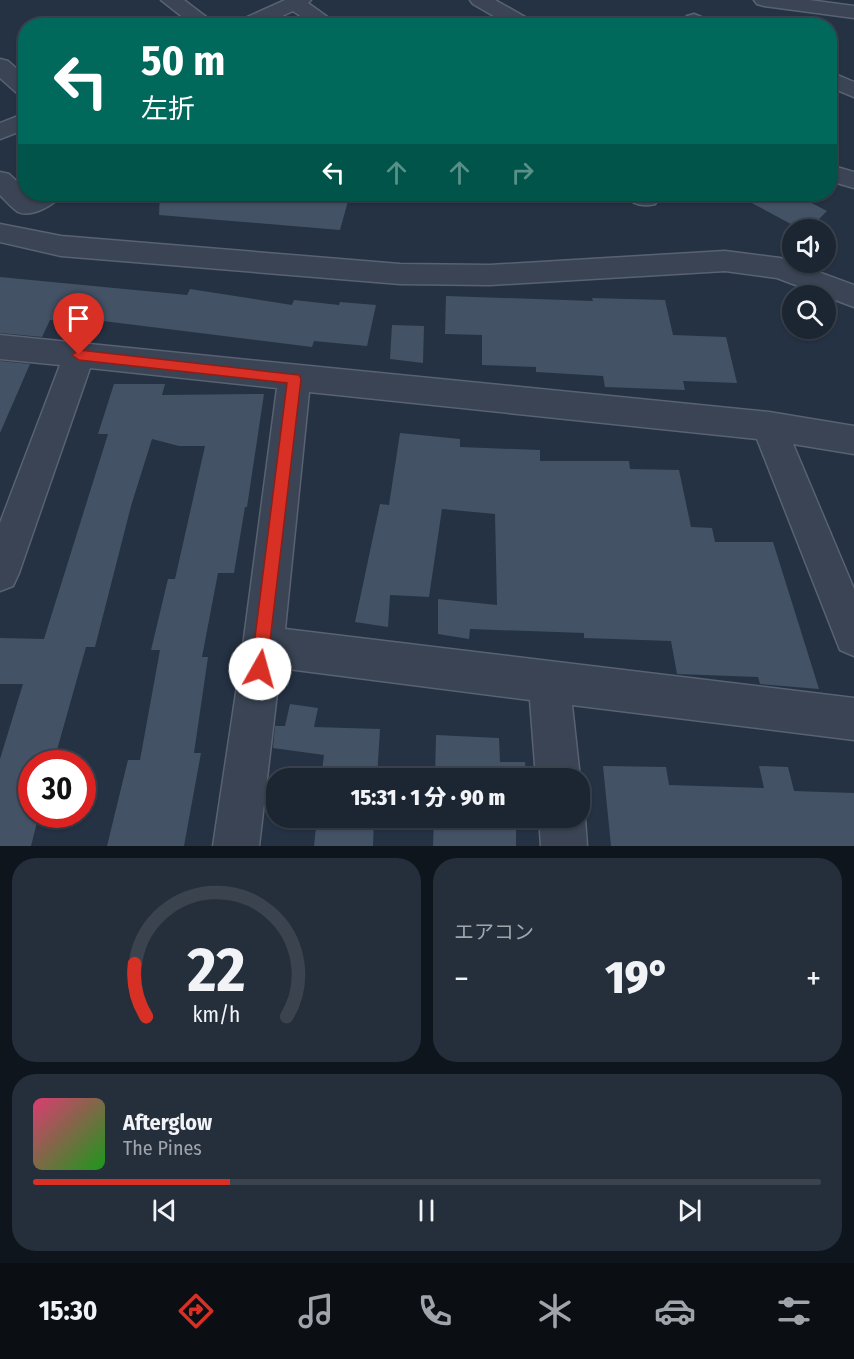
<!DOCTYPE html>
<html lang="ja">
<head>
<meta charset="utf-8">
<style>
	body { margin:0; font-family:"Fira Sans Condensed","Noto Sans JP",sans-serif; background:#252e3b; color:#f1f3f6; height:100vh; display:flex; flex-direction:column; font-size:22px; white-space:nowrap }
	* { box-sizing:border-box; margin:0 }
	p { font-size:20px; color:#a0a5ac }
	.icon { flex:none; width:33px; height:33px; fill:none; stroke:currentColor; stroke-width:2; stroke-linecap:round; stroke-linejoin:round }
	.map { position:relative; height:846px; overflow:hidden }
	.panel { display:flex; flex-direction:column; gap:12px; padding:12px; background:#0f151c; flex:1 }
	.panel>* { flex:none }
	.hud { position:absolute; left:18px; top:18px; width:819px; height:183px; border-radius:24px; box-shadow:0 2px 4px #0004,0 0 0 2px #3a434e; background:#00695c; color:#fff; overflow:hidden }
	.controls { position:absolute; left:782px; top:219px; display:grid; gap:12px }
	.controls a { display:grid; place-items:center; width:54px; height:54px; border-radius:50%; background:#1c2633; box-shadow:0 2px 4px #0004,0 0 0 2px #3a434e; font-size:30px }
	.speed { position:absolute; left:18px; top:750px; display:flex; gap:12px; font-size:30px; font-weight:700; text-align:center }
	.speed>* { display:grid; place-content:center; width:78px; height:78px; border-radius:50%; background:#1c2633; box-shadow:0 2px 4px #0004,0 0 0 2px #3a434e; line-height:1 }
	.speed .limit { border:9px solid #d22; background:#fff; color:#111 }
	.pin { position:absolute; display:grid; place-items:center; width:51px; height:51px; color:#fff; margin:-62px -26px; border-radius:50% 50% 50% 0; rotate:-45deg; box-shadow:0 0 6px #0007 }
	.pin .icon { rotate:45deg }
	.me { position:absolute; width:66px; margin:-33px; rotate:7deg; stroke-linejoin:round; filter:drop-shadow(0 0 4px #0008) }
	.turn { display:flex; align-items:center; gap:21px; height:126px; padding:0 24px; font-size:27px }
	.turn .icon { width:78px; height:78px; stroke-width:2.5 }
	.turn b { display:block; font-size:42px; line-height:51px }
	.lanes { display:flex; align-items:center; height:57px; padding:0 24px; background:#0003; justify-content:center; gap:30px; direction:ltr }
	.lanes .off { opacity:.35 }
	.big { font-size:45px; font-weight:800; line-height:1.1 }
	.panel .widget { flex:1; display:flex; flex-direction:column; justify-content:center; gap:9px; min-width:0; padding:0 21px; border-radius:24px; background:#252e3b }
	.panel .dial { align-items:center; gap:0 }
	.dial svg { height:156px; overflow:visible; fill:none; stroke:#3a434e; stroke-width:7; stroke-linecap:round; text-anchor:middle }
	.dial text { fill:#f1f3f6; stroke:none }
	.song { display:flex; align-items:center; gap:18px }
	.cover { width:72px; height:72px; border-radius:9px; background:linear-gradient(135deg,hsl(340 70% 55%),hsl(120 70% 35%)) }
	.played { height:6px; border-radius:3px; background:linear-gradient(90deg,#d93025 25%,#3a434e 25%) }
	.keys { display:flex; justify-content:space-around; direction:ltr }
	.heat { display:flex; justify-content:space-between; align-items:center; font-size:33px; direction:ltr }
	.panel .tiles { flex:1; display:grid; gap:12px; grid-template-columns:1fr 1fr }
	.widget:last-child { grid-column:span 2 }
	.trip { position:absolute; left:266px; top:768px; width:324px; height:60px; border-radius:24px; background:#1c2633; box-shadow:0 2px 4px #0004,0 0 0 2px #3a434e; font-weight:800; line-height:60px; text-align:center }
	.tabs { display:flex; height:96px; justify-content:space-around; align-items:center; background:#0b0f14; color:#a0a5ac }
	.tabs .icon { width:42px; height:42px }
	.tabs .current { color:#d93025 }
	.tabs b { font-size:27px; color:#f1f3f6 }
	.map>svg:first-child { display:block }
</style>
</head>
<body>
<div class="map">
<svg width="854" height="846" viewBox="0 0 854 846">
	<rect width="100%" height="100%" fill="#253244"/>
	<g fill="#445266">
		<polygon points="160,194 350,194 340,230 159,215"/>
		<polygon points="735,194 794,194 827,211 808,230 802,230"/>
		<polygon points="0,277 187,295 190,289 292,305 294,300 339,305 340,302 376,305 367,346 314,341 312,347 103,321 100,326 50,320 42,337 0,333"/>
		<polygon points="446,296 593,301 592,298 665,300 673,335 726,337 737,383 683,381 685,390 605,387 603,376 536,372 536,367 482,365 482,335 445,334"/>
		<polygon points="392,325 424,326 423,363 390,359"/>
		<polygon points="0,361 30,364 0,433"/>
		<polygon points="114,384 165,384 162,395 264,394 247,507 245,507 234,573 218,573 202,657 208,657 194,753 201,753 184,846 107,846 128,760 140,760 160,650 151,650 168,579 175,579 205,446 179,446 152,439 131,506 95,647 86,647 53,764 32,764 32,814 39,814 31,846 0,846 0,759 23,684 0,684 0,638 44,639 108,434 98,434"/>
		<polygon points="400,433 460,439 460,447 540,450 540,461 629,461 630,469 679,470 691,527 712,528 715,542 773,542 819,689 760,684 758,677 677,674 671,641 584,638 584,633 470,629 469,639 438,634 438,599 497,605 495,514 442,509 429,597 390,595 388,627 355,622 380,504 389,505"/>
		<polygon points="290,704 318,708 314,727 380,729 377,778 321,778 324,755 273,748 275,726 285,726"/>
		<polygon points="436,735 499,738 500,762 525,762 526,778 435,778"/>
		<polygon points="603,766 666,767 669,785 764,788 759,766 788,767 794,791 854,793 854,846 611,846"/>
		<polygon points="317,818 374,818 373,846 314,846"/>
		<polygon points="434,818 527,818 528,826 516,825 516,846 433,846"/>
	</g>
	<g fill="none" stroke-linecap="round" stroke-linejoin="round">
		<g stroke="#586271" stroke-width="3">
			<g id="minor">
				<polygon points="161,0 184,0 218,26 194,26"/>
				<polygon points="285,0 311,0 308,3 340,26 315,26 293,11 261,26 233,26 236,22"/>
				<polygon points="470,0 495,0 534,22 537,26 511,26 473,4"/>
				<polygon points="754,0 809,0 854,6 854,18 764,6 757,4"/>
				<polygon points="694,14 713,22 716,26 687,24 684,20 687,16"/>
				<polygon points="0,59 8,61 26,77 26,96 18,94 0,78"/>
				<polygon points="830,72 854,82 854,97 830,87"/>
				<polygon points="26,113 26,129 0,139 0,123"/>
				<polygon points="830,165 854,172 854,188 830,181"/>
				<path d="M 0,172 L 9,174 L 26,190 L 26,194 L 62,194 C 55,205 31,218 18,212 C 12,208 5,200 0,195 Z"/>
				<path d="M 625,194 L 656,194 L 659,198 L 655,204 C 643,207 632,205 625,194 Z"/>
				<polygon points="0,224 61,236 400,264 490,265 725,251 780,258 854,285 854,307 777,278 725,271 490,285 400,284 61,256 0,242"/>
				<polygon points="0,335 769,412 854,426 854,454 793,444 854,589 854,656 840,650 757,439 309,392 285,629 854,698 854,740 572,705 580,778 579,781 579,778 536,778 530,700 280,668 259,846 213,846 243,646 277,388 90,368 19,573 13,586 0,591 0,523 60,365 0,359"/>
				<polygon points="579,804 585,818 587,846 541,846 539,818 579,818"/>
			</g>
		</g>
		<use href="#minor" fill="#3a4454" fill-rule="evenodd"/>
	</g>
	<polygon fill="#d93025" stroke="#8d1f18" stroke-width="1.5" points="79,350 299,375 301,379 266,675 260,677 254,675 251,669 287,383 79,360 72,355"/>
</svg>
<div class="controls">
<a><svg class="icon" aria-label="sound" viewBox="0 0 24 24"><path d="M4 9h4l5-4v14l-5-4H4zM17 9q2 3 0 6"/></svg></a>
<a><svg class="icon" aria-label="search" viewBox="0 0 24 24"><circle cx="10" cy="10" r="6"/><path d="M15 15l6 6"/></svg></a>
</div>
<div class="speed"><div class="limit">30</div></div>
<div class="pin" style="left:79px;top:355px;background:#d93025"><svg class="icon" aria-label="arrive" viewBox="0 0 24 24"><path d="M6 21V4h12l-3 4 3 4H6"/></svg></div>
<svg class="me" style="left:260px;top:669px" viewBox="-20 -20 40 40"><circle r="19" fill="#fff"/><path d="M0-13L10 11 0 6-10 11z" fill="#d93025"/></svg>
<div class="trip">15:31 · 1 分 · 90 m</div>
<div class="hud">
<div class="turn"><svg class="icon" aria-label="left" viewBox="0 0 24 24"><path d="M17 20v-9H6M10 6l-5 5 5 5"/></svg><div><b>50 m</b>左折</div></div>
<div class="lanes"><svg class="icon" aria-label="left" viewBox="0 0 24 24"><path d="M17 20v-9H6M10 6l-5 5 5 5"/></svg><svg class="icon off" aria-label="ahead" viewBox="0 0 24 24"><path d="M12 20V5M6 11l6-6 6 6"/></svg><svg class="icon off" aria-label="ahead" viewBox="0 0 24 24"><path d="M12 20V5M6 11l6-6 6 6"/></svg><svg class="icon off" aria-label="right" viewBox="0 0 24 24"><path d="M7 20v-9h11M14 6l5 5-5 5"/></svg></div>
</div>
</div>
<section class="panel">
<div class="tiles">
<div class="widget dial"><svg viewBox="0 0 100 80">
<path d="M14 69A42 42 0 1 1 86 69"/>
<path d="M14 69A42 42 0 0 1 8 42" stroke="#d93025"/>
<text x="50" y="56" font-size="32" font-weight="700">22</text>
<text x="50" y="72" font-size="11">km/h</text>
</svg></div>
<div class="widget"><p>エアコン</p>
<div class="heat"><a>−</a><b class="big">19°</b><a>+</a></div>
</div>
<div class="widget">
<div class="song"><i class="cover"></i><div><b>Afterglow</b><p>The Pines</p></div></div>
<div class="played"></div>
<div class="keys"><svg class="icon" aria-label="previous" viewBox="0 0 24 24"><path d="M18 5L8 12l10 7zM5 5v14"/></svg><svg class="icon" aria-label="pause" viewBox="0 0 24 24"><path d="M8 5v14M16 5v14"/></svg><svg class="icon" aria-label="next" viewBox="0 0 24 24"><path d="M6 5l10 7-10 7zM19 5v14"/></svg></div>
</div>
</div>
</section>
<nav class="tabs">
<b>15:30</b>
<svg class="icon current" aria-label="directions" viewBox="0 0 24 24"><path d="M12 3l9 9-9 9-9-9zM9 14v-3h6M13 9l2 2-2 2"/></svg>
<svg class="icon" aria-label="music" viewBox="0 0 24 24"><path d="M9 18V5l10-2v13"/><circle cx="6" cy="18" r="3"/><circle cx="16" cy="16" r="3"/></svg>
<svg class="icon" aria-label="phone" viewBox="0 0 24 24"><path d="M5 4h4l2 5-3 2q2 4 5 5l2-3 5 2v4C11 20 4 13 5 4z"/></svg>
<svg class="icon" aria-label="climate" viewBox="0 0 24 24"><path d="M12 3v18M4 7l16 10M4 17L20 7"/></svg>
<svg class="icon" aria-label="car" viewBox="0 0 24 24"><path d="M5 17H2v-5l4-1 3-4h7l3 4 3 1v5h-3M9 17h6M6 11h13"/><circle cx="7" cy="17" r="2"/><circle cx="17" cy="17" r="2"/></svg>
<svg class="icon" aria-label="filters" viewBox="0 0 24 24"><path d="M4 7h16M4 17h16"/><circle cx="9" cy="7" r="2"/><circle cx="15" cy="17" r="2"/></svg>
</nav>
</body>
</html>
